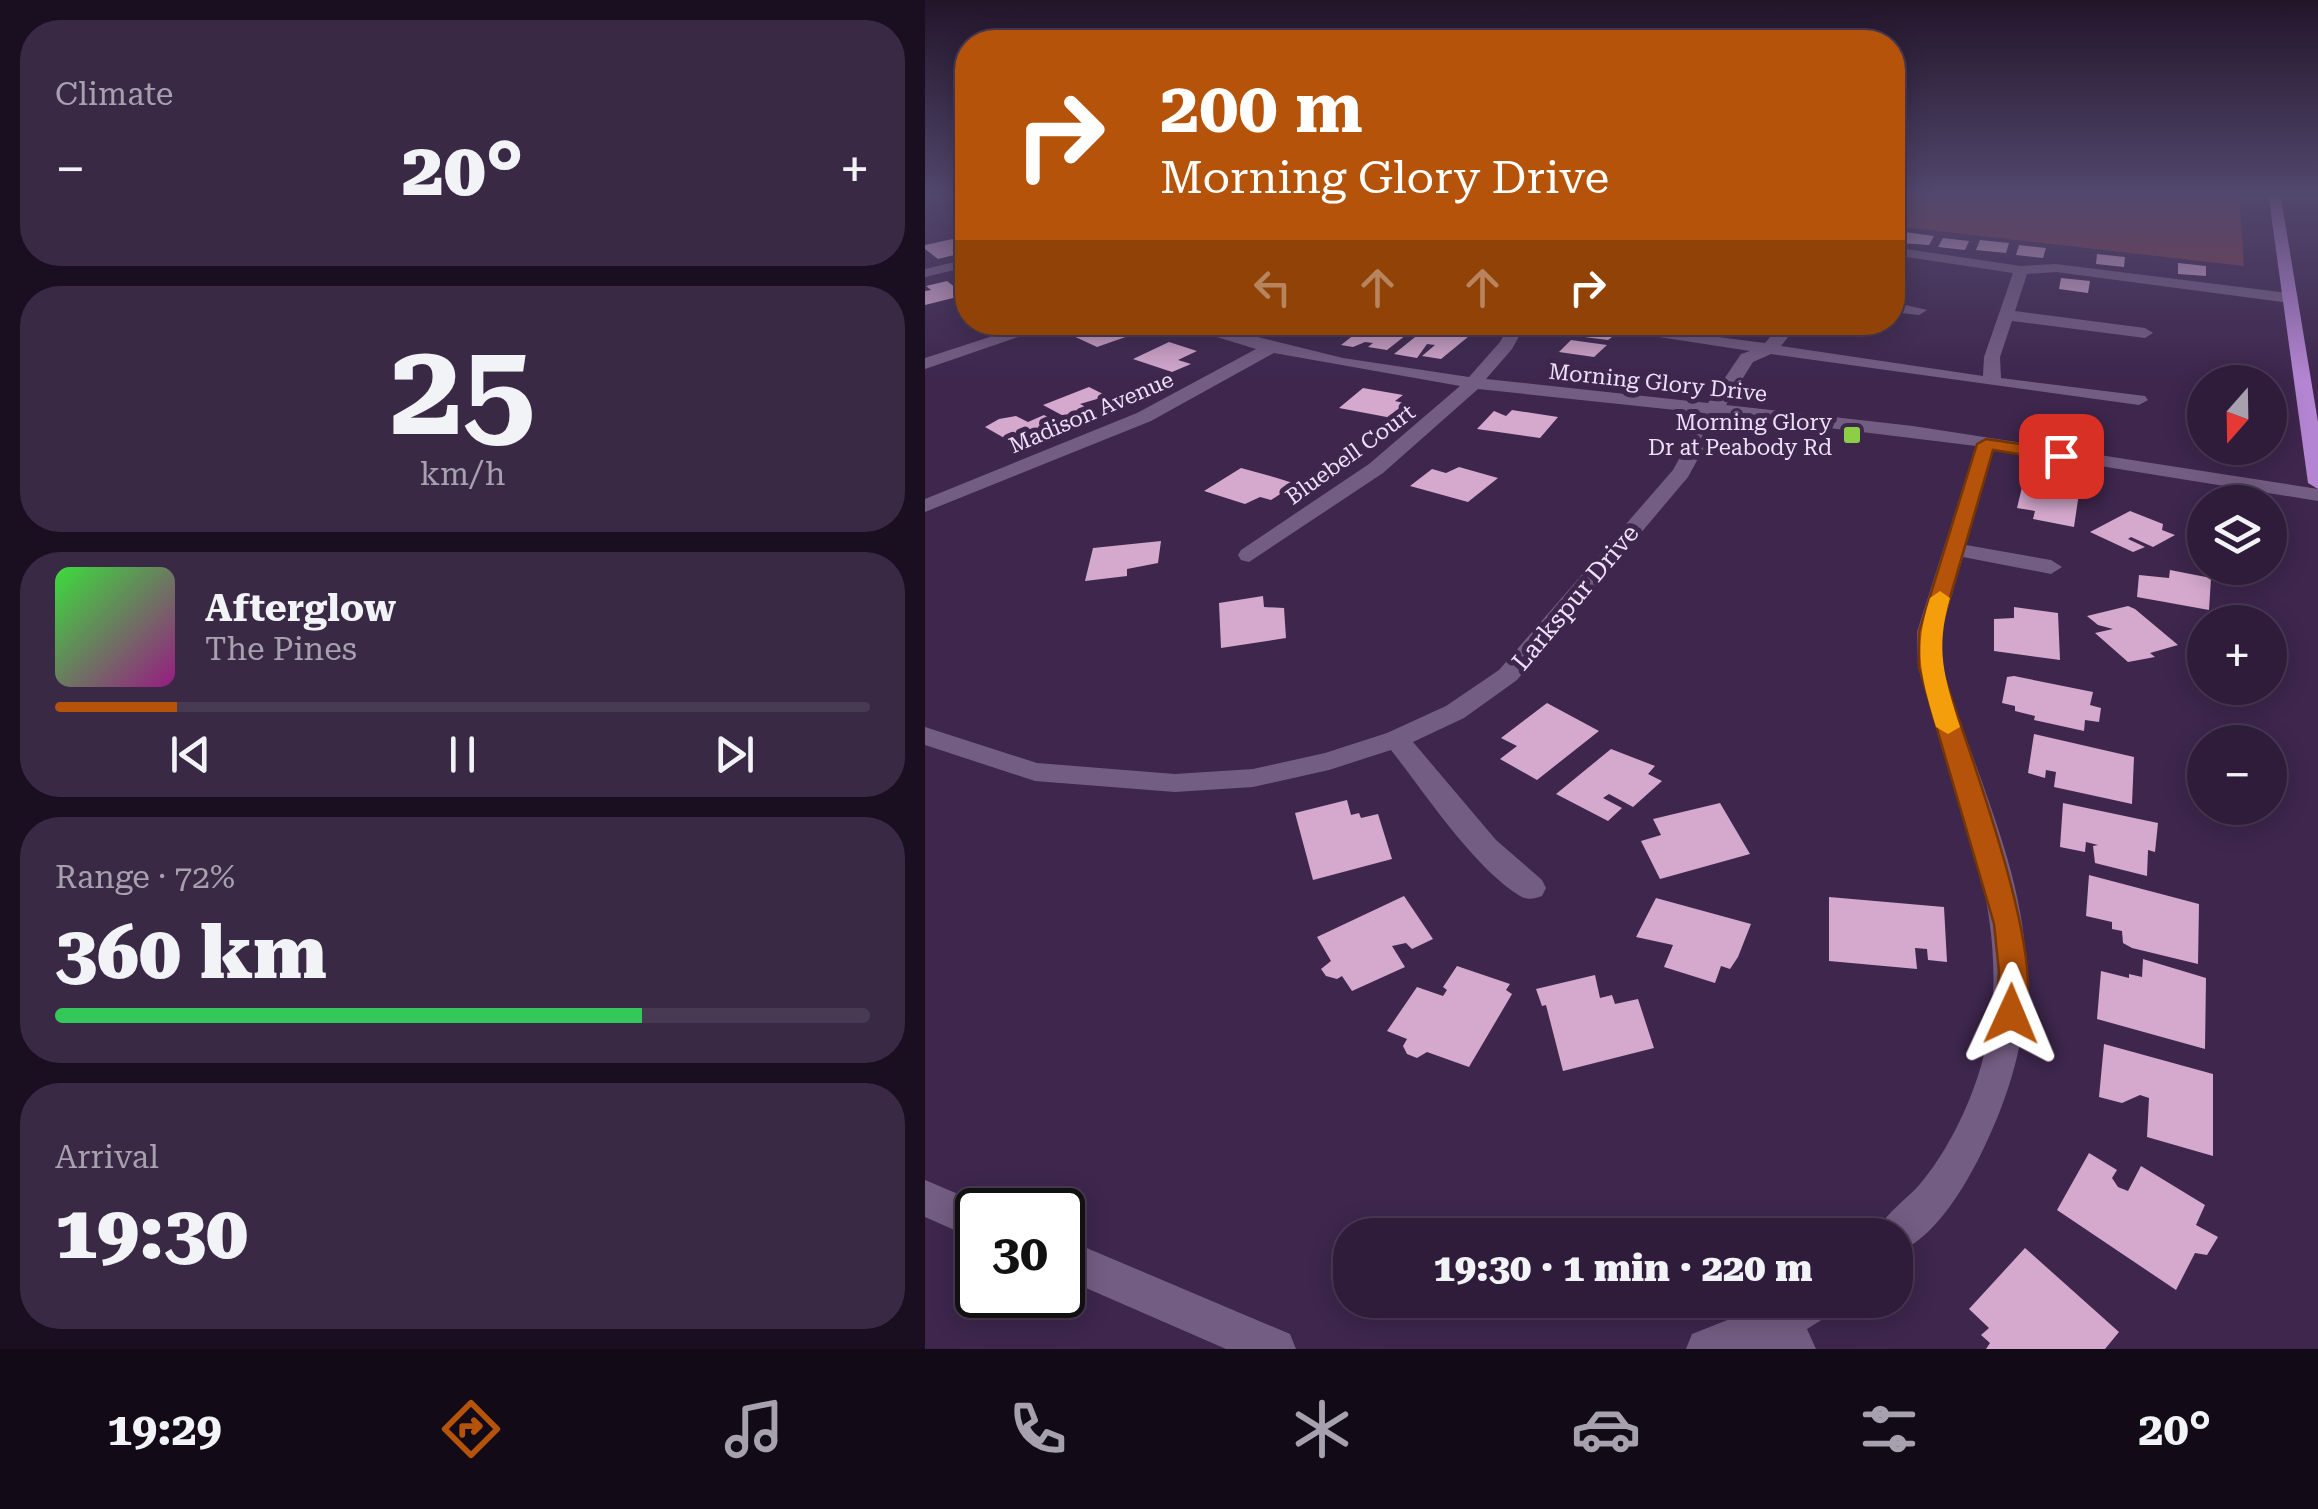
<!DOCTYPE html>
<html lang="en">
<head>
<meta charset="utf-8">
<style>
	body { margin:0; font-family:"Roboto Serif",serif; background:#3a2945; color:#f1f3f6; height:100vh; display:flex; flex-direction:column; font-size:38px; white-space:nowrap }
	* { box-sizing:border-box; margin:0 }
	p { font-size:32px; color:#a7a1af }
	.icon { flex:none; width:55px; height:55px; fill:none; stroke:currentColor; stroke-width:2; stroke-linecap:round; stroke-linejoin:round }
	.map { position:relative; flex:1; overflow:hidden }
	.panel { display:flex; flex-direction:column; gap:20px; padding:20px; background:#190f20; width:925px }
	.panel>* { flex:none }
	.hud { position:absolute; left:30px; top:30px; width:950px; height:305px; border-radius:40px; box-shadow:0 5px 25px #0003,0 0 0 2px #493a54; background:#b45309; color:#fff; overflow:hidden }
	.needle { width:65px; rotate:200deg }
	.tools { position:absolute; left:1262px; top:365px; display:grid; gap:20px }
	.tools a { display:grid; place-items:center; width:100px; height:100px; border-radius:50%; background:#2e1c3a; box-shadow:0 5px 25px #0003,0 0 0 2px #493a54; font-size:50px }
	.speed { position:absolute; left:30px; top:1188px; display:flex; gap:20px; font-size:50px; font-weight:700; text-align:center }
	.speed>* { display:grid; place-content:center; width:130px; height:130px; border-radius:50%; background:#2e1c3a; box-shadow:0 5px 25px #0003,0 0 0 2px #493a54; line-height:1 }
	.speed .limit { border:5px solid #111; border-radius:15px; background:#fff; color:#111 }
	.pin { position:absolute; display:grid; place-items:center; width:85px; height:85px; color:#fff; margin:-42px; border-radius:20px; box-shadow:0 5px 15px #0006 }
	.me { position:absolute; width:110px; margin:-55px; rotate:1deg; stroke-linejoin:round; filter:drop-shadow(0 0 8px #0008) }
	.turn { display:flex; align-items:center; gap:35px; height:210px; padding:0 40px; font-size:45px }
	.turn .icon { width:130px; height:130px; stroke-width:2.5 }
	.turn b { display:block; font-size:70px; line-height:85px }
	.lanes { display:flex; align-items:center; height:95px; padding:0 40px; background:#0003; justify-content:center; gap:50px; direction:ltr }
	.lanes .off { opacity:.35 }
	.big { font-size:75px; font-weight:800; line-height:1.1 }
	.panel .widget { flex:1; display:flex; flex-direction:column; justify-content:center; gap:15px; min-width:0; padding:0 35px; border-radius:40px; background:#3a2945 }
	.panel .dial { align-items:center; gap:0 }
	.dial b { font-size:130px; line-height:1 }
	.song { display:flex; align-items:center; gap:30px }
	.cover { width:120px; height:120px; border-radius:15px; background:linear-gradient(135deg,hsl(120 70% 55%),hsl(310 70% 35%)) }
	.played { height:10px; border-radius:5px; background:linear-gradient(90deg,#b45309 15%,#493a54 15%) }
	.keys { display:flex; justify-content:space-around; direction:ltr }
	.heat { display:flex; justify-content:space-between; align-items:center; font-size:55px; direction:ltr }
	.charge { height:15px; border-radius:8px; background:linear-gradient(90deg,#34c759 72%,#493a54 0) }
	.trip { position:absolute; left:408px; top:1218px; width:580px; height:100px; border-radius:40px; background:#2e1c3a; box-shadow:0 5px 25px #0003,0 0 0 2px #493a54; font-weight:800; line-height:100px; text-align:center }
	.tabs { display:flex; height:160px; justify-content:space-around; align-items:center; background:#120b17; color:#a7a1af }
	.tabs .icon { width:70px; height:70px }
	.tabs .on { color:#b45309 }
	.tabs b { font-size:45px; color:#f1f3f6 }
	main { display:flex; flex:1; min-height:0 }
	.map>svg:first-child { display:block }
</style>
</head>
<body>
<main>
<section class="panel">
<div class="widget"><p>Climate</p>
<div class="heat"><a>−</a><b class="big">20°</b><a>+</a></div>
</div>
<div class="widget dial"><b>25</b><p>km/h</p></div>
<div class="widget">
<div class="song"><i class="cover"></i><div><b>Afterglow</b><p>The Pines</p></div></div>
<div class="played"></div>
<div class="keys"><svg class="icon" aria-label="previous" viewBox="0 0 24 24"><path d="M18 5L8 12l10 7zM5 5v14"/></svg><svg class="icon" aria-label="pause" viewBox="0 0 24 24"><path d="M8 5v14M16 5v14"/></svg><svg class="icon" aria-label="next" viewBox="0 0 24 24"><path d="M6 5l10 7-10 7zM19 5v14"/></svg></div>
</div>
<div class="widget"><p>Range · 72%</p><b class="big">360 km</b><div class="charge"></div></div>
<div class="widget"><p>Arrival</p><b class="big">19:30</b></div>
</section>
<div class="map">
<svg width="1393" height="1349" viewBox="0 0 1393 1349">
	<rect width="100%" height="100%" fill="#3e264d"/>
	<polygon fill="#7e3e48" points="968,192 1314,192 1319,266 968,226"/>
	<g fill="#d5a9ce">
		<polygon points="980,232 1009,236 1004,245 975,243"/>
		<polygon points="37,237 42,247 27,250 33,254 13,259 0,249 0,245"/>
		<polygon points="1018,238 1044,241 1040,250 1013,247"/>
		<polygon points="1055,240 1084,243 1081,253 1051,250"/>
		<polygon points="1094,245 1121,248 1118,258 1091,255"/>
		<polygon points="1172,254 1200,257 1199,267 1171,264"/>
		<polygon points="1253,263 1281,266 1281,276 1253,274"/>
		<polygon points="1136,278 1165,281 1163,293 1134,289"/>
		<polygon points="22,281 40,295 0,305 0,291 6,290 1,286"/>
		<polygon points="381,322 432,322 413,336 394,333 403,327 396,326 392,333 382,336 366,333"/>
		<polygon points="444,323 467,327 490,328 462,350 443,347 448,343 440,342 428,347 416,345"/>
		<polygon points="663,323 696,327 698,329 683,340 651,336"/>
		<polygon points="195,325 212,333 172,347 144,334 163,327 174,333"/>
		<polygon points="505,325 520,327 514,333 526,335 533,329 549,332 516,359 497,356 510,345 502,344 492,358 469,354"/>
		<polygon points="646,340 682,345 669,357 634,352"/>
		<polygon points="244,342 272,351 253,360 266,364 247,372 208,359"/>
		<polygon points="164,387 182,396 155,404 169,411 146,420 118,405"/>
		<polygon points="438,388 478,395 470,401 483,404 467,418 414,408"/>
		<polygon points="587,410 633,417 615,438 552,429 569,411 581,416"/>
		<polygon points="119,415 136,425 81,439 60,427 74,419 91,416 103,422"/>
		<polygon points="534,467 573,478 543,502 485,486 507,469 521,473"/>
		<polygon points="316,468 352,478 371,484 346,500 335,497 320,504 279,491"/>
		<polygon points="1098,483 1154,493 1149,527 1108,519 1110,511 1092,508"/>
		<polygon points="1205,511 1238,524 1237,530 1250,535 1228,547 1206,537 1203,539 1220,547 1208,552 1165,532"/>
		<polygon points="236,541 233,563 202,569 202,576 160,581 168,548"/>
		<polygon points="1245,570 1286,578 1284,610 1212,597 1214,575 1244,578"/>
		<polygon points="338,596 339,607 359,608 361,638 296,648 294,603"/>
		<polygon points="1203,606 1210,609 1253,645 1225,653 1230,657 1203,662 1170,633 1188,629 1173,625 1162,616"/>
		<polygon points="1089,607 1133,613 1135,660 1069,651 1069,619 1089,618"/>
		<polygon points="1089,676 1168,692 1165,705 1176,708 1174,722 1160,720 1159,731 1109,720 1110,716 1090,711 1090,706 1077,703 1082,677"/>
		<polygon points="622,703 674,731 612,780 575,759 592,746 576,738"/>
		<polygon points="1109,734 1209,757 1207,804 1129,787 1131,772 1121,770 1120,778 1103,773"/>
		<polygon points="686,749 730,766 723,774 737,781 708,807 684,794 678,798 697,808 683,821 631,794"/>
		<polygon points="422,800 426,815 434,813 436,818 453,814 467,859 388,880 370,813"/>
		<polygon points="795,803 825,854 735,879 716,841 736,835 728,819"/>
		<polygon points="1138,803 1233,823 1230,852 1223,850 1222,876 1170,863 1168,846 1173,845 1161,842 1160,852 1135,847"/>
		<polygon points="1164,875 1274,904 1273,964 1207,948 1198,943 1197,931 1187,929 1187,922 1161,916"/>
		<polygon points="479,896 508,939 487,949 481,943 467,946 480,967 427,991 417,976 412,979 401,976 396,969 406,961 392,937"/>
		<polygon points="904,897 1019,907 1022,962 1003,960 1002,949 990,948 992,969 904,961"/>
		<polygon points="731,898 826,924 813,957 805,969 796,966 790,983 739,967 748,945 711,937"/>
		<polygon points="1218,959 1281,978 1280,1049 1172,1019 1176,971 1204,978 1204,974 1217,977"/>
		<polygon points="532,966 585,984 581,990 587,994 544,1067 502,1052 492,1058 482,1054 478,1046 482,1039 462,1031 492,987 518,996 522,990 518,987"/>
		<polygon points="670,975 675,998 687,995 690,1004 713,999 729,1048 638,1071 621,1005 617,1006 611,989"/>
		<polygon points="1179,1044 1288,1074 1288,1156 1222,1137 1224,1098 1215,1095 1197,1103 1174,1097"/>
		<polygon points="1164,1153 1192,1170 1187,1178 1193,1187 1203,1191 1216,1166 1280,1205 1271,1225 1293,1237 1282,1255 1270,1253 1251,1290 1132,1210"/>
		<polygon points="1100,1248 1194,1332 1180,1349 1061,1349 1065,1343 1056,1335 1064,1328 1044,1309"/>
	</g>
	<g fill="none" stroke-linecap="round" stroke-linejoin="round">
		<g fill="#745d83" fill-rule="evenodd">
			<path d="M 968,247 L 1096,266 L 1131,264 L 1364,293 L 1372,298 L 1364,303 L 1131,272 L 1102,274 L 1090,311 L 1220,328 L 1228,333 L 1220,338 L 1087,321 L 1075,357 L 1076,378 L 1220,396 L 1223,400 L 1214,405 L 846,354 L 828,362 L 801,405 L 988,426 L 1393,489 L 1393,501 L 1069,449 L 1041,545 L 1126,560 L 1137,567 L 1126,574 L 1038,557 L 1016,632 L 1017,667 C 1077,855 1152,963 1054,1158 C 1036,1193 1008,1239 970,1254 L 970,1235 L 950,1235 C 960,1213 980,1201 995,1184 C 1013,1163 1028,1136 1039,1112 C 1110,956 1036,818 993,667 L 992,632 L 1051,446 L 797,415 L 763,477 L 592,680 L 539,718 L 488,742 L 571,840 L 617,880 L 621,888 L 617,896 C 609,899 602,900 595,896 C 549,868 499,792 466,750 L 404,770 L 328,787 L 250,792 L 110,781 L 0,745 L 0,727 L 112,763 L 250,774 L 328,769 L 400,753 L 462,733 L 521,706 L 574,670 L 748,470 L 779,413 L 553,389 L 458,473 L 324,562 L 316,560 L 313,555 L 316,550 L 444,464 L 535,386 L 349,353 L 226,421 L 0,512 L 0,499 L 212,413 L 331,349 L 243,322 L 271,322 L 418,358 L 544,377 L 575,342 L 586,322 L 602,322 L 587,349 L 561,379 L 783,403 L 816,354 L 825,351 L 721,335 L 715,333 L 715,327 L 840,343 L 858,322 L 875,322 L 856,346 L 1058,376 L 1059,357 L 1088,273 L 968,255 Z"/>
			<polygon points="42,259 42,267 0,277 0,269"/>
			<polygon points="968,302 1002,310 994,315 968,312"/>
			<polygon points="111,322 137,322 0,369 0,358"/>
			<polygon points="0,1180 66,1208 52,1210 52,1240 0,1217"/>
			<polygon points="138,1238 365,1334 371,1349 301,1349 138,1278"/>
			<polygon points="853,1300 912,1300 906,1314 882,1329 891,1349 761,1349 767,1334"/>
		</g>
		<polygon fill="#b485d2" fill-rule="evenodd" points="1343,192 1355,192 1393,422 1393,489 1383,483"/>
	</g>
	<linearGradient id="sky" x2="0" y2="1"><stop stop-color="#22152a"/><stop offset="0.51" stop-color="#52476d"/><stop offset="1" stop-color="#52476d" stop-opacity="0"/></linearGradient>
	<rect width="1393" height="380" fill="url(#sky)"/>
	<path fill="#b45309" stroke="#753606" stroke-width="2.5" d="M 1061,439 L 1136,450 L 1145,456 L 1136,461 L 1068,450 L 1015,632 L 1016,667 C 1038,736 1127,964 1097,1023 L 1086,1026 L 1076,1023 L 1071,1014 L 1074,972 L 1069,924 L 994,667 L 994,632 L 1052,444 Z"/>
	<path fill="#f59e0b" d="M 1015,591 L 1025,598 C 1010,650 1019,676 1035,727 L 1023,734 L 1011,727 C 996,676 988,650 1005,598 Z"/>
	<rect fill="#8cce45" stroke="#3e264d" stroke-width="4" x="917" y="425" width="20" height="20" rx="5"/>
	<g text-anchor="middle" stroke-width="10" stroke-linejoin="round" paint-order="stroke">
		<g font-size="22" fill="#eee0f9" stroke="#3e264d">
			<text transform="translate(733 382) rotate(6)" y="8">Morning Glory Drive</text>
			<text transform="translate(166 412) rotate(-23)" y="8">Madison Avenue</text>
			<text transform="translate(425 454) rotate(-36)" y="8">Bluebell Court</text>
		</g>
		<g font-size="22" fill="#eee0f9" stroke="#3e264d" text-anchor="end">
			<text x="907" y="430">Morning Glory<tspan x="907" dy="25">Dr at Peabody Rd</tspan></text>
		</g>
		<g font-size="25" fill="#eee0f9" stroke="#3e264d">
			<text transform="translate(650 597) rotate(-50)" y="9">Larkspur Drive</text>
		</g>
	</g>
</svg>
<div class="tools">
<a><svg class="needle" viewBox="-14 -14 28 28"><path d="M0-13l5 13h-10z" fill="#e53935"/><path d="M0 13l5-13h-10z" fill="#a7a1af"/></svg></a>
<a><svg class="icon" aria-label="layers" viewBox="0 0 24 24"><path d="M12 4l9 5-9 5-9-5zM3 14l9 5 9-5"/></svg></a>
<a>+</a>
<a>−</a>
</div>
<div class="speed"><div class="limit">30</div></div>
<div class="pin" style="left:1136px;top:456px;background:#d93025"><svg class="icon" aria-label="arrive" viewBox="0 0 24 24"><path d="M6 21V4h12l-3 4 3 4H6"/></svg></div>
<svg class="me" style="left:1086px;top:1014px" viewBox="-20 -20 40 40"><path d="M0-17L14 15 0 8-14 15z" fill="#b45309" stroke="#fff" stroke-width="4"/></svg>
<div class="trip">19:30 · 1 min · 220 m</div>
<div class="hud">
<div class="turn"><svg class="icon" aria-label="right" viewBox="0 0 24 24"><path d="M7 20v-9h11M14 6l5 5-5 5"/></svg><div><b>200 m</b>Morning Glory Drive</div></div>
<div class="lanes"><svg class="icon off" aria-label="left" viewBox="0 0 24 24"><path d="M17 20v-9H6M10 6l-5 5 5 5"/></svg><svg class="icon off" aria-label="ahead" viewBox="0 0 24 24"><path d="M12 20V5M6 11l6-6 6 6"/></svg><svg class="icon off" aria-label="ahead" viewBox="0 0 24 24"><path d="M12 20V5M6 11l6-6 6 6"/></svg><svg class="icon" aria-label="right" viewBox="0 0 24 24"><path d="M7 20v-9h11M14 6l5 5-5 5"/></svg></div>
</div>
</div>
</main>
<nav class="tabs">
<b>19:29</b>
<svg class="icon on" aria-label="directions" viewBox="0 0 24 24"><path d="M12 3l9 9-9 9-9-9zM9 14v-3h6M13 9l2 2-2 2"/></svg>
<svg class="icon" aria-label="music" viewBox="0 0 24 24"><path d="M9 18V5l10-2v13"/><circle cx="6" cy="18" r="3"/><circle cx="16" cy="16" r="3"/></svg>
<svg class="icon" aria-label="phone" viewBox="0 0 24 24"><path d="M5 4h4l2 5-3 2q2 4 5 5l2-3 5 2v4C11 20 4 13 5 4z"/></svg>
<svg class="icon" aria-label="climate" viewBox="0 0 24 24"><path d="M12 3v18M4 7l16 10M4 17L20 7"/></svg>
<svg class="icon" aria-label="car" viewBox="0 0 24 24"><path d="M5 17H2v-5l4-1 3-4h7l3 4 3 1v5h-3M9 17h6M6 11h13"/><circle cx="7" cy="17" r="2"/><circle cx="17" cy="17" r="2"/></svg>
<svg class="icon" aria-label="filters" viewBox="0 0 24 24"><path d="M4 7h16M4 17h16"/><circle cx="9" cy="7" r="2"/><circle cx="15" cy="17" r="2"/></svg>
<b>20°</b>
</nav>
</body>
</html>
